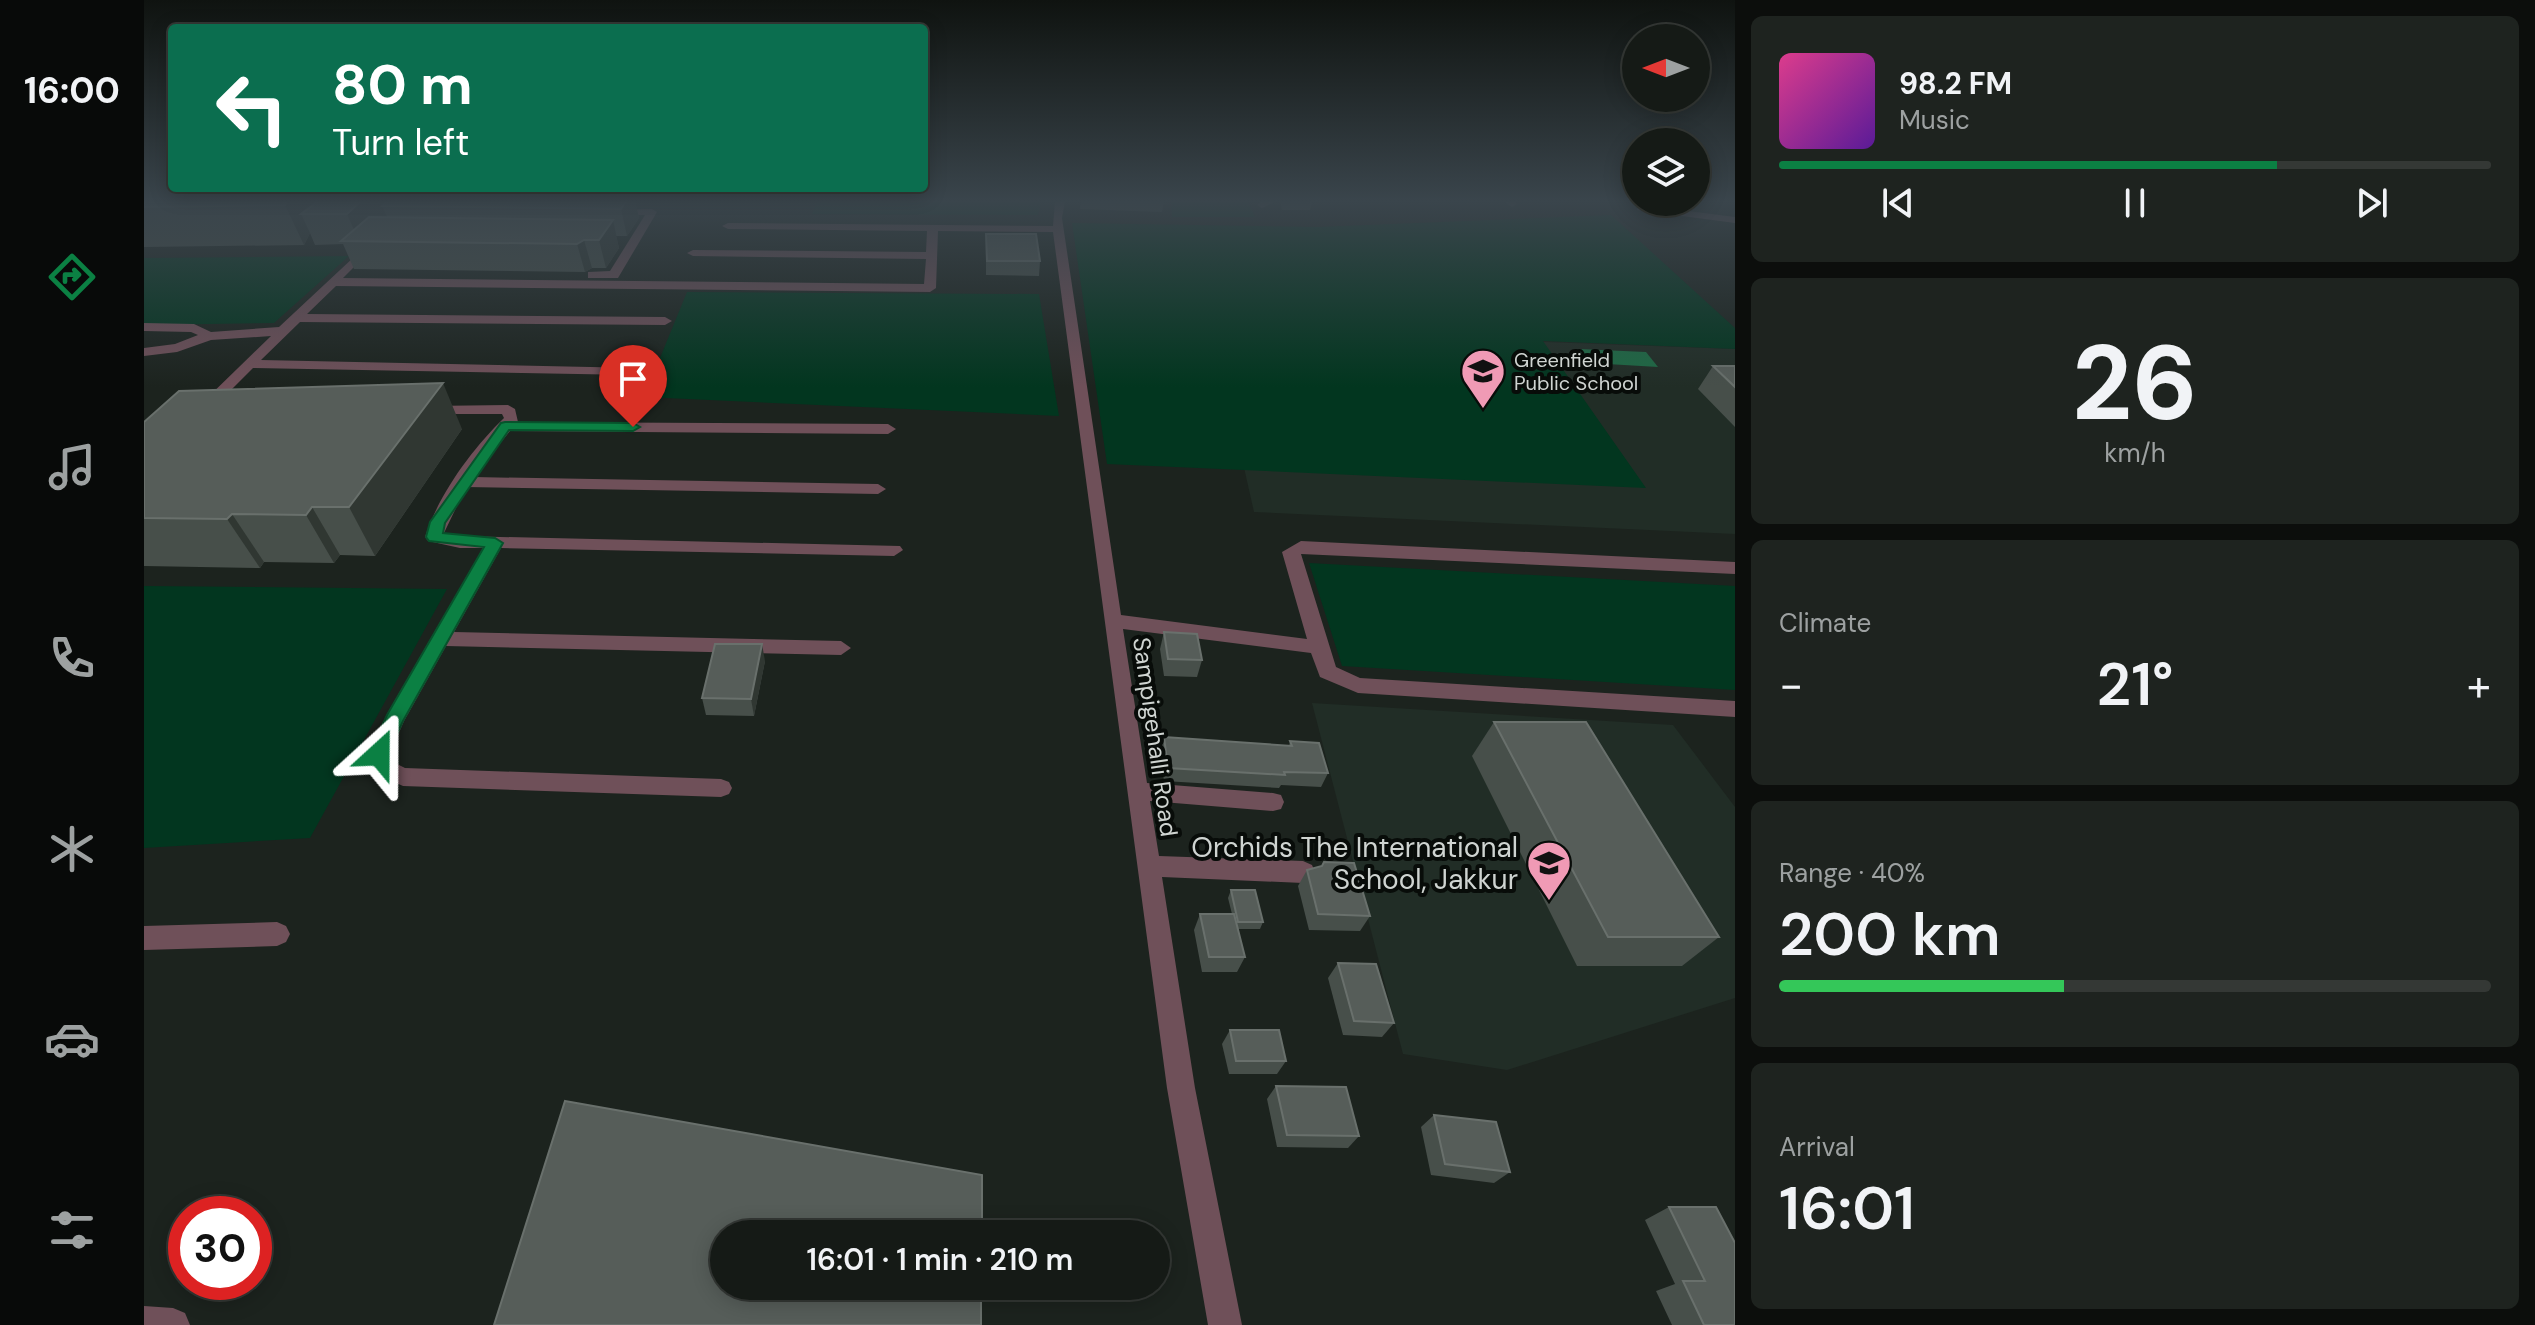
<!DOCTYPE html>
<html lang="en">
<head>
<meta charset="utf-8">
<style>
	body { margin:0; font-family:"DM Sans",sans-serif; background:#1e231f; color:#f1f3f6; height:100vh; display:flex; flex-direction:column; font-size:30px; white-space:nowrap }
	* { box-sizing:border-box; margin:0 }
	p { font-size:26px; color:#9da1a1 }
	.icon { flex:none; width:44px; height:44px; fill:none; stroke:currentColor; stroke-width:2; stroke-linecap:round; stroke-linejoin:round }
	.map { position:relative; flex:1; overflow:hidden }
	.drawer { display:flex; flex-direction:column; gap:16px; padding:16px; background:#0c0e0c; width:800px }
	.drawer>* { flex:none }
	.guide { position:absolute; left:24px; top:24px; width:760px; height:168px; border-radius:8px; box-shadow:0 4px 20px #0003,0 0 0 2px #343835; background:#0b6e4f; color:#fff; overflow:hidden }
	.needle { width:52px; rotate:270deg }
	.buttons { position:absolute; left:1478px; top:24px; display:grid; gap:16px }
	.buttons a { display:grid; place-items:center; width:88px; height:88px; border-radius:50%; background:#151a16; box-shadow:0 4px 20px #0003,0 0 0 2px #343835; font-size:40px }
	.speed { position:absolute; left:24px; top:1196px; display:flex; gap:16px; font-size:40px; font-weight:700; text-align:center }
	.speed>* { display:grid; place-content:center; width:104px; height:104px; border-radius:50%; background:#151a16; box-shadow:0 4px 20px #0003,0 0 0 2px #343835; line-height:1 }
	.speed .limit { border:12px solid #d22; background:#fff; color:#111 }
	.pin { position:absolute; display:grid; place-items:center; width:68px; height:68px; color:#fff; margin:-82px -34px; border-radius:50% 50% 50% 0; rotate:-45deg; box-shadow:0 0 8px #0007 }
	.pin .icon { rotate:45deg }
	.me { position:absolute; width:88px; margin:-44px; rotate:24deg; stroke-linejoin:round; filter:drop-shadow(0 0 6px #0008) }
	.turn { display:flex; align-items:center; gap:28px; height:168px; padding:0 32px; font-size:36px }
	.turn .icon { width:104px; height:104px; stroke-width:2.5 }
	.turn b { display:block; font-size:56px; line-height:68px }
	.big { font-size:60px; font-weight:600; line-height:1.1 }
	.drawer .widget { flex:1; display:flex; flex-direction:column; justify-content:center; gap:12px; min-width:0; padding:0 28px; border-radius:12px; background:#1e231f }
	.drawer .dial { align-items:center; gap:0 }
	.dial b { font-size:104px; line-height:1 }
	.song { display:flex; align-items:center; gap:24px }
	.cover { width:96px; height:96px; border-radius:12px; background:linear-gradient(135deg,hsl(330 70% 55%),hsl(270 70% 35%)) }
	.played { height:8px; border-radius:4px; background:linear-gradient(90deg,#0b8043 70%,#343835 70%) }
	.keys { display:flex; justify-content:space-around; direction:ltr }
	.heat { display:flex; justify-content:space-between; align-items:center; font-size:44px; direction:ltr }
	.charge { height:12px; border-radius:6px; background:linear-gradient(90deg,#34c759 40%,#343835 0) }
	.trip { position:absolute; left:566px; top:1220px; width:460px; height:80px; border-radius:40px; background:#151a16; box-shadow:0 4px 20px #0003,0 0 0 2px #343835; font-weight:600; line-height:80px; text-align:center }
	main { display:flex; flex:1; min-height:0 }
	.menu { display:flex; flex-direction:column; width:144px; justify-content:space-around; align-items:center; background:#080a09; color:#9da1a1 }
	.menu .icon { width:56px; height:56px }
	.menu .current { color:#0b8043 }
	.menu b { font-size:36px; color:#f1f3f6 }
	.map>svg:first-child { display:block }
</style>
</head>
<body>
<main>
<nav class="menu">
<b>16:00</b>
<svg class="icon current" aria-label="directions" viewBox="0 0 24 24"><path d="M12 3l9 9-9 9-9-9zM9 14v-3h6M13 9l2 2-2 2"/></svg>
<svg class="icon" aria-label="music" viewBox="0 0 24 24"><path d="M9 18V5l10-2v13"/><circle cx="6" cy="18" r="3"/><circle cx="16" cy="16" r="3"/></svg>
<svg class="icon" aria-label="phone" viewBox="0 0 24 24"><path d="M5 4h4l2 5-3 2q2 4 5 5l2-3 5 2v4C11 20 4 13 5 4z"/></svg>
<svg class="icon" aria-label="climate" viewBox="0 0 24 24"><path d="M12 3v18M4 7l16 10M4 17L20 7"/></svg>
<svg class="icon" aria-label="car" viewBox="0 0 24 24"><path d="M5 17H2v-5l4-1 3-4h7l3 4 3 1v5h-3M9 17h6M6 11h13"/><circle cx="7" cy="17" r="2"/><circle cx="17" cy="17" r="2"/></svg>
<svg class="icon" aria-label="filters" viewBox="0 0 24 24"><path d="M4 7h16M4 17h16"/><circle cx="9" cy="7" r="2"/><circle cx="15" cy="17" r="2"/></svg>
</nav>
<div class="map">
<svg width="1591" height="1325" viewBox="0 0 1591 1325">
	<rect width="100%" height="100%" fill="#1c231e"/>
	<g fill="#212d26">
		<polygon points="1069,330 1591,349 1591,534 1110,512"/>
		<polygon points="1168,703 1529,725 1591,807 1591,998 1363,1070 1259,1054"/>
	</g>
	<g fill="#02361f">
		<polygon points="673,201 897,201 894,215 668,214"/>
		<polygon points="1027,201 1104,201 1111,217 1028,217"/>
		<polygon points="1467,215 1591,328 1591,349 1399,341 1502,488 963,464 928,223 1174,227"/>
		<polygon points="205,256 130,323 0,325 0,258"/>
		<polygon points="543,292 895,294 915,416 500,397"/>
		<polygon points="1165,563 1591,586 1591,690 1198,666"/>
		<polygon points="0,586 303,589 166,838 0,848"/>
	</g>
	<polygon fill="#1e6944" points="1435,349 1502,352 1514,367 1446,363"/>
	<g fill="none" stroke-linecap="round" stroke-linejoin="round">
		<g fill="#6f5059" fill-rule="evenodd">
			<polygon points="911,201 921,201 918,218 977,615 1163,639 1138,552 1157,541 1591,562 1591,574 1157,554 1192,667 1216,678 1591,701 1591,717 1214,693 1176,677 1167,653 979,629 1003,783 1129,793 1137,795 1140,802 1137,809 1129,811 1006,801 1015,856 1159,861 1168,865 1171,872 1168,879 1159,883 1018,877 1051,1088 1098,1325 1064,1325 1023,1088 909,232 794,231 792,288 786,292 192,286 163,314 521,317 528,321 521,325 156,322 117,360 494,368 496,371 489,375 109,368 66,411 61,412 54,408 56,405 127,336 67,340 33,352 0,356 0,348 31,344 54,335 47,332 0,331 0,323 50,324 67,332 135,327 226,242 232,245 199,278 780,284 782,259 549,256 543,253 549,250 782,252 783,231 584,229 578,226 584,223 909,226"/>
			<polygon points="1118,201 1133,201 1118,208 1113,205"/>
			<polygon points="1359,201 1371,201 1373,204 1368,207"/>
			<polygon points="1497,205 1591,217 1591,223 1493,210 1493,206"/>
			<polygon points="508,209 513,212 474,278 444,278 444,272 466,271 501,215 468,215 463,212 464,210"/>
			<path d="M 364,405 L 371,409 L 374,422 L 744,424 L 752,429 L 744,434 L 366,431 L 329,477 L 734,484 L 742,489 L 734,494 L 322,487 L 300,533 L 316,536 L 756,546 L 759,550 L 750,556 L 357,548 L 310,632 L 697,641 L 707,648 L 697,655 L 302,646 L 260,721 L 246,754 L 249,762 L 261,768 L 577,779 L 585,782 L 588,788 L 585,794 L 577,797 L 259,786 L 232,774 L 224,754 L 243,714 L 339,548 L 316,548 L 284,541 L 281,537 C 295,494 328,449 360,418 L 358,414 L 285,414 L 278,410 L 285,406 Z"/>
			<polygon points="133,922 142,926 146,934 142,942 133,946 0,950 0,926"/>
			<polygon points="0,1306 29,1308 41,1313 46,1325 0,1325"/>
		</g>
	</g>
	<g fill="#474f4a">
		<polygon points="0,201 491,201 495,218 483,236 472,236 475,248 462,268 448,268 441,272 210,269 199,244 171,245 166,233 160,245 0,247"/>
		<polygon points="937,201 1020,201 1018,212 936,209"/>
		<polygon points="1136,201 1168,201 1166,210 1138,210"/>
		<polygon points="842,234 896,261 895,276 842,275"/>
		<polygon points="1569,366 1591,366 1591,427 1554,389"/>
		<polygon points="0,422 318,429 231,556 196,555 190,563 120,562 116,568 0,566"/>
		<polygon points="1020,632 1058,660 1053,677 1020,676 1016,649"/>
		<polygon points="621,661 610,716 562,715 558,698"/>
		<polygon points="1350,722 1575,937 1538,966 1433,966 1328,756"/>
		<polygon points="1020,737 1145,746 1146,741 1184,773 1177,787 1137,785 1135,788 1020,781 1016,751"/>
		<polygon points="1163,870 1226,916 1216,931 1165,930 1154,886"/>
		<polygon points="1087,890 1119,922 1116,929 1094,929 1101,957 1093,972 1058,972 1050,930 1056,914 1088,914 1084,898"/>
		<polygon points="1194,963 1250,1023 1238,1037 1199,1035 1184,978"/>
		<polygon points="1086,1030 1142,1061 1133,1074 1085,1074 1078,1044"/>
		<polygon points="1132,1086 1215,1136 1204,1148 1133,1147 1123,1099"/>
		<polygon points="1290,1115 1366,1172 1350,1183 1287,1175 1277,1127"/>
		<polygon points="1525,1207 1591,1325 1528,1325 1512,1291 1531,1284 1501,1220"/>
	</g>
	<g fill="#303732">
		<polygon points="143,201 180,201 157,214 166,233 160,245 141,205"/>
		<polygon points="217,201 258,201 238,206 244,219 215,241 203,214"/>
		<polygon points="482,201 491,201 495,218 483,236 477,209"/>
		<polygon points="469,220 475,248 462,268 455,240"/>
		<polygon points="440,240 448,268 441,272 433,244"/>
		<polygon points="299,383 318,429 231,556 205,507"/>
		<polygon points="168,507 196,555 190,563 162,515"/>
		<polygon points="88,514 120,562 116,568 83,519"/>
		<polygon points="618,644 621,661 610,716 607,699"/>
	</g>
	<g fill="#565d59" stroke="#69706c" stroke-width="2">
		<polygon points="0,201 143,201 141,205 0,207"/>
		<polygon points="174,201 217,201 203,214 157,214"/>
		<polygon points="243,201 482,201 477,209 238,206"/>
		<polygon points="225,217 469,220 455,240 440,240 433,244 197,241"/>
		<polygon points="842,234 892,234 896,261 843,261"/>
		<polygon points="1569,366 1591,366 1591,387"/>
		<polygon points="299,383 205,507 168,507 162,515 88,514 83,519 0,518 0,422 35,391"/>
		<polygon points="1020,632 1053,634 1058,660 1024,659"/>
		<polygon points="571,644 618,644 607,699 558,698"/>
		<polygon points="1350,722 1442,722 1575,937 1464,937"/>
		<polygon points="1020,737 1148,746 1146,741 1175,743 1184,773 1140,772 1141,775 1024,768"/>
		<polygon points="1180,862 1210,863 1226,916 1174,914 1163,870 1178,866"/>
		<polygon points="1087,890 1111,890 1119,922 1094,922"/>
		<polygon points="1056,914 1090,914 1101,957 1065,957"/>
		<polygon points="1194,963 1232,964 1250,1023 1210,1021"/>
		<polygon points="1086,1030 1135,1030 1142,1061 1092,1061"/>
		<polygon points="1132,1086 1202,1087 1215,1136 1143,1135"/>
		<polygon points="421,1101 838,1175 838,1234 580,1234 580,1286 837,1286 837,1325 350,1325"/>
		<polygon points="1290,1115 1352,1122 1366,1172 1301,1164"/>
		<polygon points="1525,1207 1572,1207 1591,1243 1591,1325 1560,1325 1539,1281 1561,1281"/>
	</g>
	<linearGradient id="sky" x2="0" y2="1"><stop stop-color="#0f1310"/><stop offset="0.52" stop-color="#3a454c"/><stop offset="1" stop-color="#3a454c" stop-opacity="0"/></linearGradient>
	<rect width="1591" height="387" fill="url(#sky)"/>
	<polygon fill="#0b8043" stroke="#07532c" stroke-width="2" points="361,422 489,423 496,427 489,431 365,430 301,523 299,533 351,538 359,543 259,721 242,759 228,759 225,754 243,715 340,547 285,541 282,537 286,522 357,423"/>
	<defs>
		<g id="school-pin" transform="scale(2.3)"><path d="M0 17L-7.5 6A9.5 9.5 0 1 1 7.5 6Z" fill="#f09ab5" stroke="#080c09"/><path d="M0-5L7-2L0 1L-7-2ZM-4 1L0 2.5L4 1V4Q0 6-4 4Z" fill="#111"/></g>
	</defs>
	<g fill-rule="evenodd">
		<use href="#school-pin" x="1339" y="371"/>
		<use href="#school-pin" x="1405" y="863"/>
	</g>
	<g text-anchor="middle" stroke-width="8" stroke-linejoin="round" paint-order="stroke">
		<g font-size="20" fill="#cfd4d1" stroke="#080c09" text-anchor="start">
			<text x="1370" y="367">Greenfield<tspan x="1370" dy="23">Public School</tspan></text>
		</g>
		<g font-size="24" fill="#cfd4d1" stroke="#080c09">
			<text transform="translate(1011 737) rotate(82)" y="8">Sampigehalli Road</text>
		</g>
		<g font-size="28" fill="#cfd4d1" stroke="#080c09" text-anchor="end">
			<text x="1374" y="857">Orchids The International<tspan x="1374" dy="32">School, Jakkur</tspan></text>
		</g>
	</g>
</svg>
<div class="buttons">
<a><svg class="needle" viewBox="-14 -14 28 28"><path d="M0-13l5 13h-10z" fill="#e53935"/><path d="M0 13l5-13h-10z" fill="#9da1a1"/></svg></a>
<a><svg class="icon" aria-label="layers" viewBox="0 0 24 24"><path d="M12 4l9 5-9 5-9-5zM3 14l9 5 9-5"/></svg></a>
</div>
<div class="speed"><div class="limit">30</div></div>
<div class="pin" style="left:489px;top:427px;background:#d93025"><svg class="icon" aria-label="arrive" viewBox="0 0 24 24"><path d="M6 21V4h12l-3 4 3 4H6"/></svg></div>
<svg class="me" style="left:235px;top:754px" viewBox="-20 -20 40 40"><path d="M0-17L14 15 0 8-14 15z" fill="#0b8043" stroke="#fff" stroke-width="4"/></svg>
<div class="trip">16:01 · 1 min · 210 m</div>
<div class="guide">
<div class="turn"><svg class="icon" aria-label="left" viewBox="0 0 24 24"><path d="M17 20v-9H6M10 6l-5 5 5 5"/></svg><div><b>80 m</b>Turn left</div></div>
</div>
</div>
<section class="drawer">
<div class="widget">
<div class="song"><i class="cover"></i><div><b>98.2 FM</b><p>Music</p></div></div>
<div class="played"></div>
<div class="keys"><svg class="icon" aria-label="previous" viewBox="0 0 24 24"><path d="M18 5L8 12l10 7zM5 5v14"/></svg><svg class="icon" aria-label="pause" viewBox="0 0 24 24"><path d="M8 5v14M16 5v14"/></svg><svg class="icon" aria-label="next" viewBox="0 0 24 24"><path d="M6 5l10 7-10 7zM19 5v14"/></svg></div>
</div>
<div class="widget dial"><b>26</b><p>km/h</p></div>
<div class="widget"><p>Climate</p>
<div class="heat"><a>−</a><b class="big">21°</b><a>+</a></div>
</div>
<div class="widget"><p>Range · 40%</p><b class="big">200 km</b><div class="charge"></div></div>
<div class="widget"><p>Arrival</p><b class="big">16:01</b></div>
</section>
</main>
</body>
</html>
